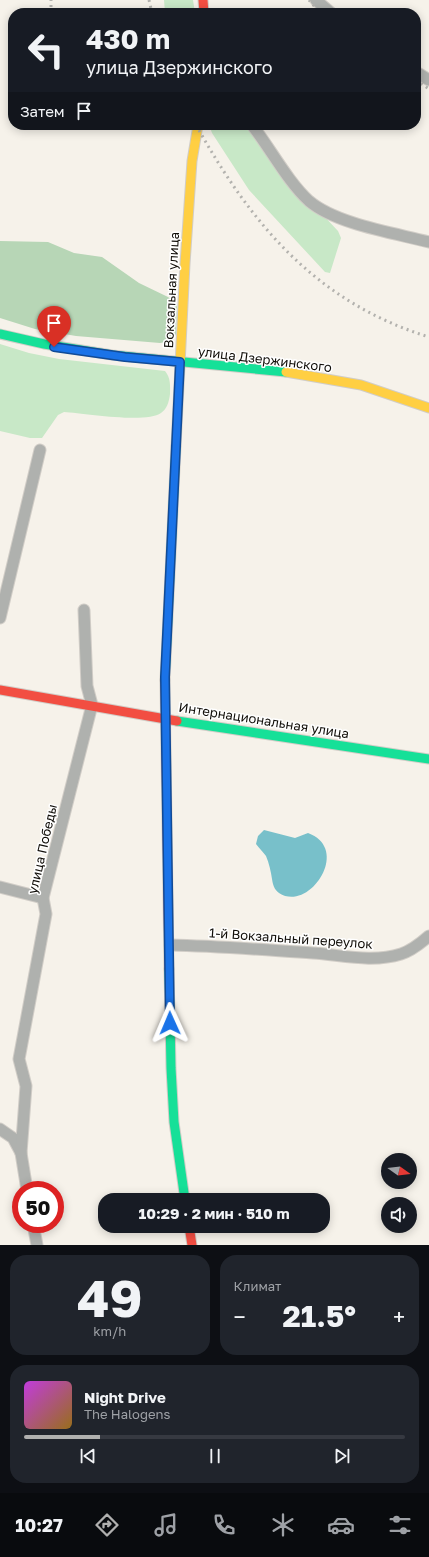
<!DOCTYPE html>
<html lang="ru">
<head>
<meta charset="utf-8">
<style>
	body { margin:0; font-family:"Golos Text",sans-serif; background:#20242c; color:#f1f3f6; height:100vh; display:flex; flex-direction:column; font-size:15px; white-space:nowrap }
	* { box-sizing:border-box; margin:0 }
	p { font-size:13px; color:#9ea1a6 }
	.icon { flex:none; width:22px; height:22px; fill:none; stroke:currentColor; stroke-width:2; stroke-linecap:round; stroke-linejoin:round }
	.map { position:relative; height:1245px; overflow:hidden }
	.sheet { display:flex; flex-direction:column; gap:10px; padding:10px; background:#0d0f14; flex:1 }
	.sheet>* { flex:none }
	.hud { position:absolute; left:8px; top:8px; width:413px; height:122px; border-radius:16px; box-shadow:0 2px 10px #0003; background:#171b24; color:#f1f3f6; overflow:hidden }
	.needle { width:26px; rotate:104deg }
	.controls { position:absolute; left:381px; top:1153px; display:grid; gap:8px }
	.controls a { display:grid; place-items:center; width:36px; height:36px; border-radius:50%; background:#171b24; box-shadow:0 2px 10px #0003; font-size:20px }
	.speed { position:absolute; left:12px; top:1181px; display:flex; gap:8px; font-size:20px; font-weight:700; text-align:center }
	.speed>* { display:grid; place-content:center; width:52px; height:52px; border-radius:50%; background:#171b24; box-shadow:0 2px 10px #0003; line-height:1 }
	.speed .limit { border:6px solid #d22; background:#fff; color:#111 }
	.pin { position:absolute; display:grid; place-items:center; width:34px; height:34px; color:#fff; margin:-41px -17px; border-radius:50% 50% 50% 0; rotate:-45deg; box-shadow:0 0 4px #0007 }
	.pin .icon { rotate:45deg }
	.me { position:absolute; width:44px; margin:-22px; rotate:359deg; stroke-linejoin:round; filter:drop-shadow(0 0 3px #0008) }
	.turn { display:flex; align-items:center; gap:14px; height:84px; padding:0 12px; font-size:18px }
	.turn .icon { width:52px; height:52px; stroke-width:2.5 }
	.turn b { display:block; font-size:28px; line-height:34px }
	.then { display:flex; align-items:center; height:38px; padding:0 12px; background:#0003; gap:8px; font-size:15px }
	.big { font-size:30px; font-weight:700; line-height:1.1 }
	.sheet .tile { flex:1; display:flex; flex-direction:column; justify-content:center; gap:6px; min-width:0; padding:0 14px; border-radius:16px; background:#20242c }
	.sheet .dial { align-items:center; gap:0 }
	.dial b { font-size:52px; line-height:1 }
	.song { display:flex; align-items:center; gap:12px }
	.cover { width:48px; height:48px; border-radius:6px; background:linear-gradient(135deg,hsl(290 70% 55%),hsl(40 70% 35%)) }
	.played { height:4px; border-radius:2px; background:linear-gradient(90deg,#b0b0af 20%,#363941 20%) }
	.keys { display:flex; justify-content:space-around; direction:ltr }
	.heat { display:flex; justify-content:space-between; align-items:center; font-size:22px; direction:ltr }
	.sheet .tiles { flex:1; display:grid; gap:10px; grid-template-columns:1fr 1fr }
	.tile:last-child { grid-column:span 2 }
	.trip { position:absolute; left:98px; top:1193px; width:232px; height:40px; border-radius:16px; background:#171b24; box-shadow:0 2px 10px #0003; font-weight:700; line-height:40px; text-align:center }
	.tab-bar { display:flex; height:64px; justify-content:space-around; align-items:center; background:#090b0e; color:#9ea1a6 }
	.tab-bar .icon { width:28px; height:28px }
	.tab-bar .selected { color:#b0b0af }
	.tab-bar b { font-size:18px; color:#f1f3f6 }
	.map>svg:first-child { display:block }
</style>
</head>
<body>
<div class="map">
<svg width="429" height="1245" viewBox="0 0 429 1245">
	<rect width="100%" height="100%" fill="#f6f2ea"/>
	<g fill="#c8e8c7">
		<polygon points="164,0 193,0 195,13 165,13"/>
		<polygon points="209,125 251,125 291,181 338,231 341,238 330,273 325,272 249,190 212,133"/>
		<path d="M 0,344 L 29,353 L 59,359 L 165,371 C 171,378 170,386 170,394 C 169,402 167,409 161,413 C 146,424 84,413 64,412 L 58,415 L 42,438 L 30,438 L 0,431 Z"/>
	</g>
	<polygon fill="#b7d6b6" points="0,241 48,242 74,253 102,257 139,283 168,297 177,304 176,334 173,341 160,343 76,336 35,329 0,318"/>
	<path fill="#78c0ca" d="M 264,830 L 295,838 L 308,833 C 352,849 309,913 279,893 C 274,889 273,885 272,879 C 271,872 269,863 266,856 C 263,852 259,848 256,844 L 258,836 Z"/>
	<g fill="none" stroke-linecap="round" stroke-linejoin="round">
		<g stroke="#d1cdc7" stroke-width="13">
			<g id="street">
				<polyline points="316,0 331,13"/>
				<polyline points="416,72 429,80"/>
				<path d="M 252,125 C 270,148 288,182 309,201 C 336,224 394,233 429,242"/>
				<polyline points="0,618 40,450"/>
				<polyline points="0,887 43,898"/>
				<path d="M 170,945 C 218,946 266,950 313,953 C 342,955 372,963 401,954 C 411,951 421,943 429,936"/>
				<polyline points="0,1129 13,1138 21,1153"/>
				<polyline points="27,1190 21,1153 26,1086 19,1059 46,914 43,898 92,705 87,686 84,610"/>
				<polyline points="33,1224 37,1245"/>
			</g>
		</g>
		<g stroke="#d1cdc7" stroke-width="11">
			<g id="fast">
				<polyline points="0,334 44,344 112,355 286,372"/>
				<polyline points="165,680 176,446"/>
				<polyline points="177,721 429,759"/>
				<polyline points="169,969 171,1068 174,1122 185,1200"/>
			</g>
		</g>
		<g stroke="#d1cdc7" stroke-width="11">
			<g id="slow">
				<polyline points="286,372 361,385 429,408"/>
				<polyline points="176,446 185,264 192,161 198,125"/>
			</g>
		</g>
		<g stroke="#d1cdc7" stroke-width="11">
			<g id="jam">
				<polyline points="203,0 204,13"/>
				<polyline points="165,680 169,969"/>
				<polyline points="0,690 177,721"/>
				<polyline points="189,1226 192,1245"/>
			</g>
		</g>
		<use href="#street" stroke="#afb1ae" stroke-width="11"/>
		<use href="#fast" stroke="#16e098" stroke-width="9"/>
		<use href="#slow" stroke="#ffcf43" stroke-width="9"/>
		<use href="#jam" stroke="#f24e42" stroke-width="9"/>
		<g stroke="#b3b2ae" stroke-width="3" stroke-dasharray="2 4" stroke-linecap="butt">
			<polyline points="149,0 152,13"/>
			<polyline points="309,0 320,13"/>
			<polyline points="51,13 51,0"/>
			<polyline points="416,80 429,89"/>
			<path d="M 196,125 C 252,225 316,302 429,337"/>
		</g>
	</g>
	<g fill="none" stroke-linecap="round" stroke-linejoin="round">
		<g stroke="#114b97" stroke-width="10">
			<polyline id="route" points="54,347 125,357 180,362 165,677 170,1023"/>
		</g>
		<use href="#route" stroke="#1a73e8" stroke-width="7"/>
	</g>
	<g text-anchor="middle" stroke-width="3" stroke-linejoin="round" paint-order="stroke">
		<g font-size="13" fill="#110e09" stroke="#fff">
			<text transform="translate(171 290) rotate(-87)" y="5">Вокзальная улица</text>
			<text transform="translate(265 359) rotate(7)" y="5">улица Дзержинского</text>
			<text transform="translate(264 720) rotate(9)" y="5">Интернациональная улица</text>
			<text transform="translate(42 849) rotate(-77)" y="5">улица Победы</text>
			<text transform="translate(291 938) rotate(4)" y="5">1-й Вокзальный переулок</text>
		</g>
	</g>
</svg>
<div class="controls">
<a><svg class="needle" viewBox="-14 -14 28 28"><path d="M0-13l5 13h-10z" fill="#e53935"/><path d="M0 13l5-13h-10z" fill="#9ea1a6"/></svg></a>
<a><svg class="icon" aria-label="sound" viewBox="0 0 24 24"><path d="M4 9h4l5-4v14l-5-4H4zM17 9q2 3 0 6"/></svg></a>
</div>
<div class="speed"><div class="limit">50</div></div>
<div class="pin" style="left:54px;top:347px;background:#d93025"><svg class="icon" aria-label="arrive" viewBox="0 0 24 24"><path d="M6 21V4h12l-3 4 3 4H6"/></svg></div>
<svg class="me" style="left:170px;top:1023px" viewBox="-20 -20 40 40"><path d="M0-17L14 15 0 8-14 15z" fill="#1a73e8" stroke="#fff" stroke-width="4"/></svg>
<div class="trip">10:29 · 2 мин · 510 m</div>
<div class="hud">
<div class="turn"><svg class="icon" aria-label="left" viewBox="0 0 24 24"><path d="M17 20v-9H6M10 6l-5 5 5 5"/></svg><div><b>430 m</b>улица Дзержинского</div></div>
<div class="then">Затем<svg class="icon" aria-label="arrive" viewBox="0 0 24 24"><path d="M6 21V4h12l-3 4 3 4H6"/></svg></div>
</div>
</div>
<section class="sheet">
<div class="tiles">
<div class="tile dial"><b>49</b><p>km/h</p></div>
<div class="tile"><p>Климат</p>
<div class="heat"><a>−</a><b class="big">21.5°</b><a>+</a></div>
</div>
<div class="tile">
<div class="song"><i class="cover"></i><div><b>Night Drive</b><p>The Halogens</p></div></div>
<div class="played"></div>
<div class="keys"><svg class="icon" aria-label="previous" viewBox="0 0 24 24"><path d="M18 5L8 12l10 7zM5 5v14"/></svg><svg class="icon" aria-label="pause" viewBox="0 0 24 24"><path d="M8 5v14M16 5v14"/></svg><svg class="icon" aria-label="next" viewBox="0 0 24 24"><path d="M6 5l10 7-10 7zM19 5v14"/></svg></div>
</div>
</div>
</section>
<nav class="tab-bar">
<b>10:27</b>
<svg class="icon selected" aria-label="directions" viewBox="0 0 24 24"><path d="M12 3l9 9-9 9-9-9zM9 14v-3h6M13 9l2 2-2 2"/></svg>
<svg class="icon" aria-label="music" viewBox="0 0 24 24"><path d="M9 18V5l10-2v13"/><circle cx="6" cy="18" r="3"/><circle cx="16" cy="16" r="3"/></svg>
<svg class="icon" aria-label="phone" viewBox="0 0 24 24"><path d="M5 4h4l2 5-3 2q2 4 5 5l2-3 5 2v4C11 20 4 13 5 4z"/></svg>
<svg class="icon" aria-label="climate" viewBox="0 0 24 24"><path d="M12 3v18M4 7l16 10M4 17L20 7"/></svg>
<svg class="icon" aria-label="car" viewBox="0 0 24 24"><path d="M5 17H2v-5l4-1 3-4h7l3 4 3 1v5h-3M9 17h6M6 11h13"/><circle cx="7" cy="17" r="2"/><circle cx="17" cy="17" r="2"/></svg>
<svg class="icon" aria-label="filters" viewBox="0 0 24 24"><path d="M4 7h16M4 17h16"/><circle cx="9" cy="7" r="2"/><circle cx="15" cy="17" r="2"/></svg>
</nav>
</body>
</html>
